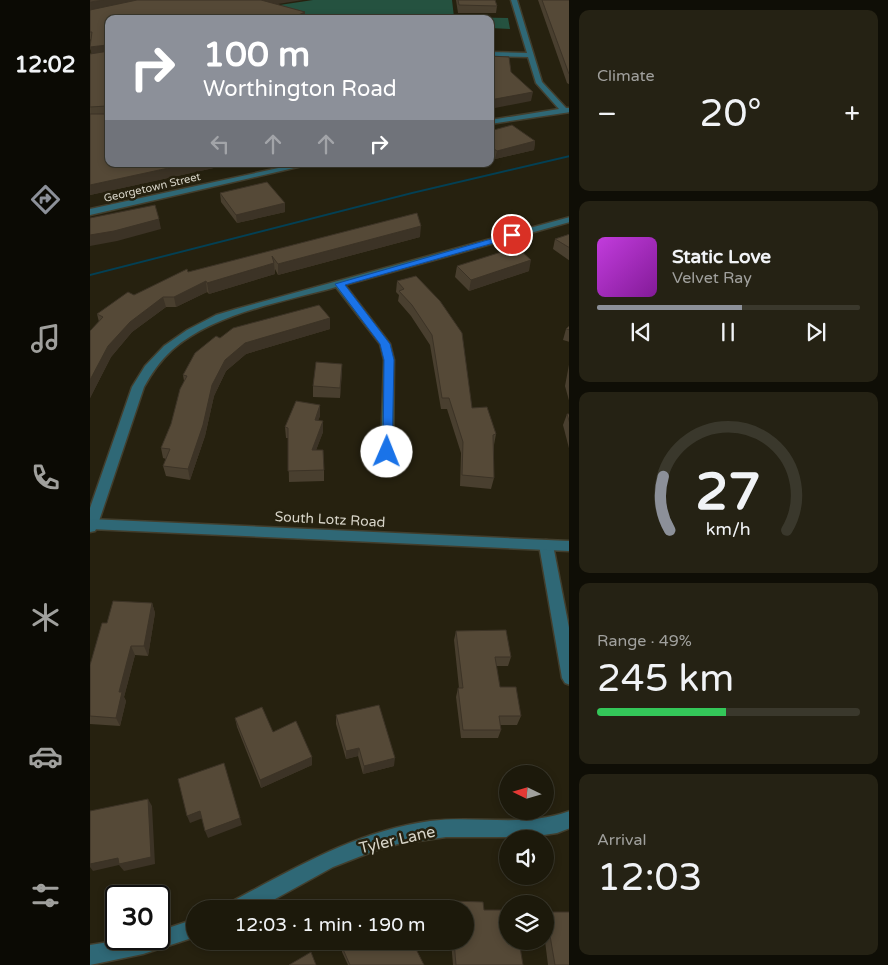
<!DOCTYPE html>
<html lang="en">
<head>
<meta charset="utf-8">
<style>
	body { margin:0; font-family:"Varela Round",sans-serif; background:#252214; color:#f1f3f6; height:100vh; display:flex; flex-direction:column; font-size:19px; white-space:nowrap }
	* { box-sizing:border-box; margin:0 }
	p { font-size:16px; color:#a0a09d }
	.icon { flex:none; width:28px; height:28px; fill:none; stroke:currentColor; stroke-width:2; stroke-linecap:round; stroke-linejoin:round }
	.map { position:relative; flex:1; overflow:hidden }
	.sheet { display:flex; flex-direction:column; gap:10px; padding:10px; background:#0f0e06; width:319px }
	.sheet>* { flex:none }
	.hud { position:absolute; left:15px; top:15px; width:389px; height:152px; border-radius:10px; box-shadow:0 2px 8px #0003,0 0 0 1px #3a382c; background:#8c9099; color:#fff; overflow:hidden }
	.needle { width:32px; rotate:275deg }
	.tools { position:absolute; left:409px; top:765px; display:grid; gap:10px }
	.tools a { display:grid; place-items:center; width:55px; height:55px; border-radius:50%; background:#1c190b; box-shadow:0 2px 8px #0003,0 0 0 1px #3a382c; font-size:25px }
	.speed { position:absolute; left:15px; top:885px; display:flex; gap:10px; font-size:25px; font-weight:700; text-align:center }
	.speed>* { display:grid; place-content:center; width:65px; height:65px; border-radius:50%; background:#1c190b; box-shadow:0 2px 8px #0003,0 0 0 1px #3a382c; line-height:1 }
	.speed .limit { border:2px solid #111; border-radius:8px; background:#fff; color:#111 }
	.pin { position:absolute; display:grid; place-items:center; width:42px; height:42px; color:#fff; margin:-21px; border:2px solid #fff; border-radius:50%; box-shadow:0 1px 5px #0007 }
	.me { position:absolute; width:55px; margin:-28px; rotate:1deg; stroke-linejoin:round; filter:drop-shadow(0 0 4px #0008) }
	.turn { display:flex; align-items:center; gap:18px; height:105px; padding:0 15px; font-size:22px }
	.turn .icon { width:65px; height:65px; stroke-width:2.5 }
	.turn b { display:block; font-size:35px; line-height:42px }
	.lanes { display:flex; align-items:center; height:48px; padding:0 15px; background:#0003; justify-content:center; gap:25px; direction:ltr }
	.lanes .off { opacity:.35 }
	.big { font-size:38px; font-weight:600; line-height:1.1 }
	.sheet .card { flex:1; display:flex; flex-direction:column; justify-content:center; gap:8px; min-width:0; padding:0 18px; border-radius:10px; background:#252214 }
	.sheet .dial { align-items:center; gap:0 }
	.dial svg { height:130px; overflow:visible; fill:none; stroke:#3a382c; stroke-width:7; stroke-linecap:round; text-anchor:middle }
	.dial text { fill:#f1f3f6; stroke:none }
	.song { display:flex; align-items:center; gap:15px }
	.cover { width:60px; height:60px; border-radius:8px; background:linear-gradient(135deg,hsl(290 70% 55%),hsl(290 70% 35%)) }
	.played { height:5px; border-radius:2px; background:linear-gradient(90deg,#8c9099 55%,#3a382c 55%) }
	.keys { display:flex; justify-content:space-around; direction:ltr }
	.heat { display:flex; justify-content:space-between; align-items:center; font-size:28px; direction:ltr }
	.charge { height:8px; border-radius:4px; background:linear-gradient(90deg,#34c759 49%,#3a382c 0) }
	.trip { position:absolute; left:96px; top:900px; width:288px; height:50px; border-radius:25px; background:#1c190b; box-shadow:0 2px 8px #0003,0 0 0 1px #3a382c; font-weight:600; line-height:50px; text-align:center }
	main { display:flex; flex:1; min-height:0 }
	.menu { display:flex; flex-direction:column; width:90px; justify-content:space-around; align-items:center; background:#0b0a04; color:#a0a09d }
	.menu .icon { width:35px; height:35px }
	.menu .current { color:#8c9099 }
	.menu b { font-size:22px; color:#f1f3f6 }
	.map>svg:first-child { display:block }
</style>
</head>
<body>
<main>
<nav class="menu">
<b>12:02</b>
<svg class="icon current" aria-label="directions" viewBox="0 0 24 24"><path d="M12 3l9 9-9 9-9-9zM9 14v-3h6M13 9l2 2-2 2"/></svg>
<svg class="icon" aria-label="music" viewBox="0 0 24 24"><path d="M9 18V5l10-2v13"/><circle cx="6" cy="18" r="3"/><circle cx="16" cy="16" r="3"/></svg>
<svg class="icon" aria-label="phone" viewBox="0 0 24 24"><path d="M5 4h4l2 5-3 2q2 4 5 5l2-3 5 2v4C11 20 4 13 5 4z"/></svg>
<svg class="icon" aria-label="climate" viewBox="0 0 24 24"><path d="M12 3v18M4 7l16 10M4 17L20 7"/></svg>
<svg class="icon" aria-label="car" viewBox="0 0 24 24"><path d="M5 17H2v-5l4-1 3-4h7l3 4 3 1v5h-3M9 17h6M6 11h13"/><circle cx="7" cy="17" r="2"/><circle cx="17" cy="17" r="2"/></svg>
<svg class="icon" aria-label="filters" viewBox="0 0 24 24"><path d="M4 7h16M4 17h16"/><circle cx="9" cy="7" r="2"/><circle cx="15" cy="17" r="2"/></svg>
</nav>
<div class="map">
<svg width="480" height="965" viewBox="0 0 480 965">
	<rect width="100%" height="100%" fill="#26210f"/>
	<polygon fill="#255240" points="223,0 362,0 364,17 418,18 420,29 400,28 400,19 227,19 183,6"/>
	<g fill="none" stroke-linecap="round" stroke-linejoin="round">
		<polygon fill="#034054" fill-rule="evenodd" points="480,155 480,157 322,194 0,276 0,274 322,192"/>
		<g stroke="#423e2d" stroke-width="3">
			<g id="minor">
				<polygon points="421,0 427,0 452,82 476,108 480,108 480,112 400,124 400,120 469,109 446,83 438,57 400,56 400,52 437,53"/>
				<polygon points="207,164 221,164 0,215 0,209"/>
				<path d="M 480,217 L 480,222 L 255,285 L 300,344 L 304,360 L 303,452 L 301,455 L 293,455 L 291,452 L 294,360 L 290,344 L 246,287 C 193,302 124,313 82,350 C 70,361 61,374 54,387 L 7,527 L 5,531 L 0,532 L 0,508 L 42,387 L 55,366 L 74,346 L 97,330 L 126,315 L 146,309 Z"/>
				<polygon points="456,540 461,541 463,545 480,633 480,685 475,683 472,678 449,545 451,541"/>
				<path d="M 480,811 L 480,828 L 467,833 L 440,837 L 356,837 L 308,844 L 284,851 L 243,867 L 167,909 L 139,909 L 141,902 C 205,868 267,831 340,821 C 387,815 434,828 480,811 Z"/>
				<polygon points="105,919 105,937 53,954 0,965 0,945 38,939 69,939 69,931"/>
			</g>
		</g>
		<g stroke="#423e2d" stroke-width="3">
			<polygon id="tertiary" points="0,519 480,541 480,551 0,529"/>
		</g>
		<use href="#minor" fill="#2f6876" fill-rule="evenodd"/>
		<use href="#tertiary" fill="#2f6876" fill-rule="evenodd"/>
	</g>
	<g fill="#493f2f">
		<polygon points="0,0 187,4 215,12 215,19 19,19 142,164 0,195 0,54 2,54 0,47 1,40 0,39"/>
		<polygon points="366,0 405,0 407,6 406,13 368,13"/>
		<polygon points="448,0 480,0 480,85 477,83"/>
		<polygon points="400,131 445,141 444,150 405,159 400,155"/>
		<polygon points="130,193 195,203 195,212 147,223 131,202"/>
		<polygon points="327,213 330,237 188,275 185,269 185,274 119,294 117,292 86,307 76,307 42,332 21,357 0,398 0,331 9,322 7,314 44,295 98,272"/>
		<polygon points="480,234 480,261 463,249 465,239"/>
		<polygon points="367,266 439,271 379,291 365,277"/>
		<polygon points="326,276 382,408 406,434 404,445 404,478 401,489 370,486 371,453 357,409 351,409 340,345 321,316 308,301 309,295 306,292 307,281"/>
		<polygon points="240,318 240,329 156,354 136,371 124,396 115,436 100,480 76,476 73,466 76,459 73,458 71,448 81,424 94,381 93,375 130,338"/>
		<polygon points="480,325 480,342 473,340 476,329"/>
		<polygon points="480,359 480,404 475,386"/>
		<polygon points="252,364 250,398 223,397 223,386"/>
		<polygon points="230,405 230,416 228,420 233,432 226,450 234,470 234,481 199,482 198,438 196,438 195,427"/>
		<polygon points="477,414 480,414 480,452 473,425"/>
		<polygon points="62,603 65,613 58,656 45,655 34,697 36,701 30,726 0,724 0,665 17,623"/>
		<polygon points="366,631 421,657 418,666 406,666 410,687 431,716 427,725 410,725 411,730 408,738 371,738 366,697 368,688 369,688 364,640"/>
		<polygon points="246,715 304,766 273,774 268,756 256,759 246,724"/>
		<polygon points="145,718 183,732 222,757 222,765 171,788 147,727"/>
		<polygon points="361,901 394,910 433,965 363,965 361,941 375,941 375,909 358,909 358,907"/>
		<polygon points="456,912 480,965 458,965 455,941 455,913"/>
		<polygon points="252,947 334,965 258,965 252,952"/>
	</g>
	<g fill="#3c3326">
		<polygon points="14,0 61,0 0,11 0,2"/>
		<polygon points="168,0 213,0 169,7"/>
		<polygon points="215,12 215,19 199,19"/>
		<polygon points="17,45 19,53 2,55 0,47"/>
		<polygon points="443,92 441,101 400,109 400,100"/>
		<polygon points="445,141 444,150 405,159 407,151"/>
		<polygon points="97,164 142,164 0,195 0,185"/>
		<polygon points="195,203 195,212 147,223 146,215"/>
		<polygon points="69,219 71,229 27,241 0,246 0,235"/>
		<polygon points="331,226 330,237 188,275 188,264"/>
		<polygon points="441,260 439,271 379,291 381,280"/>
		<polygon points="184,263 185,274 119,294 117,283"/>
		<polygon points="116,281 117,292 86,307 84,297"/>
		<polygon points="73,297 76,307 42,332 21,357 0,398 0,380 18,346 40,322"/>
		<polygon points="240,318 240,329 156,354 136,371 124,396 115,436 100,480 98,469 122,385 135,360 155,343"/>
		<polygon points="252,364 252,374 250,398 250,388"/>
		<polygon points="230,405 230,416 225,430 225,420"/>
		<polygon points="233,421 233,432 222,461 222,450"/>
		<polygon points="62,603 65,613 58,656 54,646"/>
		<polygon points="41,646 45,655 34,697 36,701 30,726 26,718 29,692"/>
		<polygon points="269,748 268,756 256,759 256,751"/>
		<polygon points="222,757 222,765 171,788 170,780"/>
		<polygon points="305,758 304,766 273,774 274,766"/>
		<polygon points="58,799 62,806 65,864 34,871 29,865 3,871 0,867 0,864 28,858"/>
		<polygon points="110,811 113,818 100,823 97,816"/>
		<polygon points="150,818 152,825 118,838 115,831"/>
	</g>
	<g fill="#554937" stroke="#3c3326">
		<polygon points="0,0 14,0 0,2"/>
		<polygon points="47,0 171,0 215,12 199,19 19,19 19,49 17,45 0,47 2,32 0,32 0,10"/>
		<polygon points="368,0 405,0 407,6 369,5"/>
		<polygon points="452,0 480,0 480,74 479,74"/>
		<polygon points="19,51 19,108 17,106 0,107 0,54"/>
		<polygon points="400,56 419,57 421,72 443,92 400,100"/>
		<polygon points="19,109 19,164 97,164 0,185 0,114 17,114"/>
		<polygon points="422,125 445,141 407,151 400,146 400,131"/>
		<polygon points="177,182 195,203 146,215 130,193"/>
		<polygon points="65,205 69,219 24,231 0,235 0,218"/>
		<polygon points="327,213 331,226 188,264 182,256 184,263 117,283 116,281 84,297 73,297 40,322 18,346 0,380 0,331 13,317 7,314 38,292 44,295 97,269 98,272"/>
		<polygon points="480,234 480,248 465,239"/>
		<polygon points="424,248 428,248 441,260 381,280 367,266"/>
		<polygon points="326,276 350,301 372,333 382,408 397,407 406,434 403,435 404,478 372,475 373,442 359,398 352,398 342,335 322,305 309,291 314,289 307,281"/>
		<polygon points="229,305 240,318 155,343 135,360 122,385 113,425 98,469 73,466 80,449 71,448 81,424 90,389 97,376 93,375 105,353 126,336 130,338 143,328"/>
		<polygon points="480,325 480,330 476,329"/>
		<polygon points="226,362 252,364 250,388 223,386"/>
		<polygon points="206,401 230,405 225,420 233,421 222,450 233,450 234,470 198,471 198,428 195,427"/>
		<polygon points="477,414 480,414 480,424"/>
		<polygon points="23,601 62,603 54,646 41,646 29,692 32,692 26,718 0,716 0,665 12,623 17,623"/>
		<polygon points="416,630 421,657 405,657 410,687 426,687 431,716 409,716 411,730 373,730 368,688 373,688 366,631"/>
		<polygon points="289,705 305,758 274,766 269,748 256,751 246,715"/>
		<polygon points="172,707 183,732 206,721 222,757 170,780 145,718"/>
		<polygon points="134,763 150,818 115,831 110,811 97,816 88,779"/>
		<polygon points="58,799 61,857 29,864 28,858 0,864 0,811"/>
		<polygon points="361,901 393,902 394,910 418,910 418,941 429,941 433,965 366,965 364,941 375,941 375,909 362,909"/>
		<polygon points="456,912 480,912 480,965 465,965"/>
		<polygon points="262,941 322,941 334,965 260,965 252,947"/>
		<polygon points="221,952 226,965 199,965"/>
	</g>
	<polygon fill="#1a73e8" stroke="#114b97" points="422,233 426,235 425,237 255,285 300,344 304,360 302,452 297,456 293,455 294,360 290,344 245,284"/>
	<g text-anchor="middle" stroke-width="5" stroke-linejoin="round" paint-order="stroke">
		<g font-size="11" fill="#d8d5c9" stroke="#26210f">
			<text transform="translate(62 187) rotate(-13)" y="4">Georgetown Street</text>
		</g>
		<g font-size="14" fill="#d8d5c9" stroke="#26210f">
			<text transform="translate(240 519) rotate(3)" y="5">South Lotz Road</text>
		</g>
		<g font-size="16" fill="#d8d5c9" stroke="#26210f">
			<text transform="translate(307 839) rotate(-13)" y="6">Tyler Lane</text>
		</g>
	</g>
</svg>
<div class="tools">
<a><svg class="needle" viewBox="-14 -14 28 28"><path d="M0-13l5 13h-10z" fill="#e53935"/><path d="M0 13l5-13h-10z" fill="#a0a09d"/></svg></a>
<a><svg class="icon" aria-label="sound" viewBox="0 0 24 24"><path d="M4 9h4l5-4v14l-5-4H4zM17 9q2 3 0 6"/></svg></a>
<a><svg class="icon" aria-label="layers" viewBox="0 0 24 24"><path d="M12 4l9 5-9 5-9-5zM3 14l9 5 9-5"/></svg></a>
</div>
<div class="speed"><div class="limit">30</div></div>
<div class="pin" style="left:422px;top:235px;background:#d93025"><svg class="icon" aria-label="arrive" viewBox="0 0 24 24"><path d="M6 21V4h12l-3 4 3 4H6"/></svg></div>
<svg class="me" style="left:297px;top:452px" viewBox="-20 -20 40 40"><circle r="19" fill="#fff"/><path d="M0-13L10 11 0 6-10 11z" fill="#1a73e8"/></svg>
<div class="trip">12:03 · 1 min · 190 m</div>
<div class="hud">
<div class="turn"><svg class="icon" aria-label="right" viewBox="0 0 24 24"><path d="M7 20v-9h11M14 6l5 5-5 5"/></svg><div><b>100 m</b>Worthington Road</div></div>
<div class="lanes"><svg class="icon off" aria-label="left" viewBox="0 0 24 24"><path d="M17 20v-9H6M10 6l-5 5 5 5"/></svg><svg class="icon off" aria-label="ahead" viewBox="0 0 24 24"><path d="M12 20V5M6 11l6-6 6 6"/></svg><svg class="icon off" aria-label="ahead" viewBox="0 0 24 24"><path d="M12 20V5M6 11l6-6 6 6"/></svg><svg class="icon" aria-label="right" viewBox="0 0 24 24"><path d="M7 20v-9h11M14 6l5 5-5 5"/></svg></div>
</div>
</div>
<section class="sheet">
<div class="card"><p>Climate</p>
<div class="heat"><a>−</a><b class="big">20°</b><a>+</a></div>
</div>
<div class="card">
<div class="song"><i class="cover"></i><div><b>Static Love</b><p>Velvet Ray</p></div></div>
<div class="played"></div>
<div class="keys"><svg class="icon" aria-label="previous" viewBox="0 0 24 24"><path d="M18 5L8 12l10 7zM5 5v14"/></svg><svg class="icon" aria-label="pause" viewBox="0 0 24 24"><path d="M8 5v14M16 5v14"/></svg><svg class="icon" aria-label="next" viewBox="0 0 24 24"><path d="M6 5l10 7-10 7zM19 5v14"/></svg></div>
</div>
<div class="card dial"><svg viewBox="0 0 100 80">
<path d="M14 69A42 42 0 1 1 86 69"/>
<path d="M14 69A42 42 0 0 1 10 36" stroke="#8c9099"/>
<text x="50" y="56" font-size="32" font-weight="700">27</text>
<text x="50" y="72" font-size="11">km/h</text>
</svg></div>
<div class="card"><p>Range · 49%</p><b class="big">245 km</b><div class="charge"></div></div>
<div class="card"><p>Arrival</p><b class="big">12:03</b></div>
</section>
</main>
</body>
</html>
